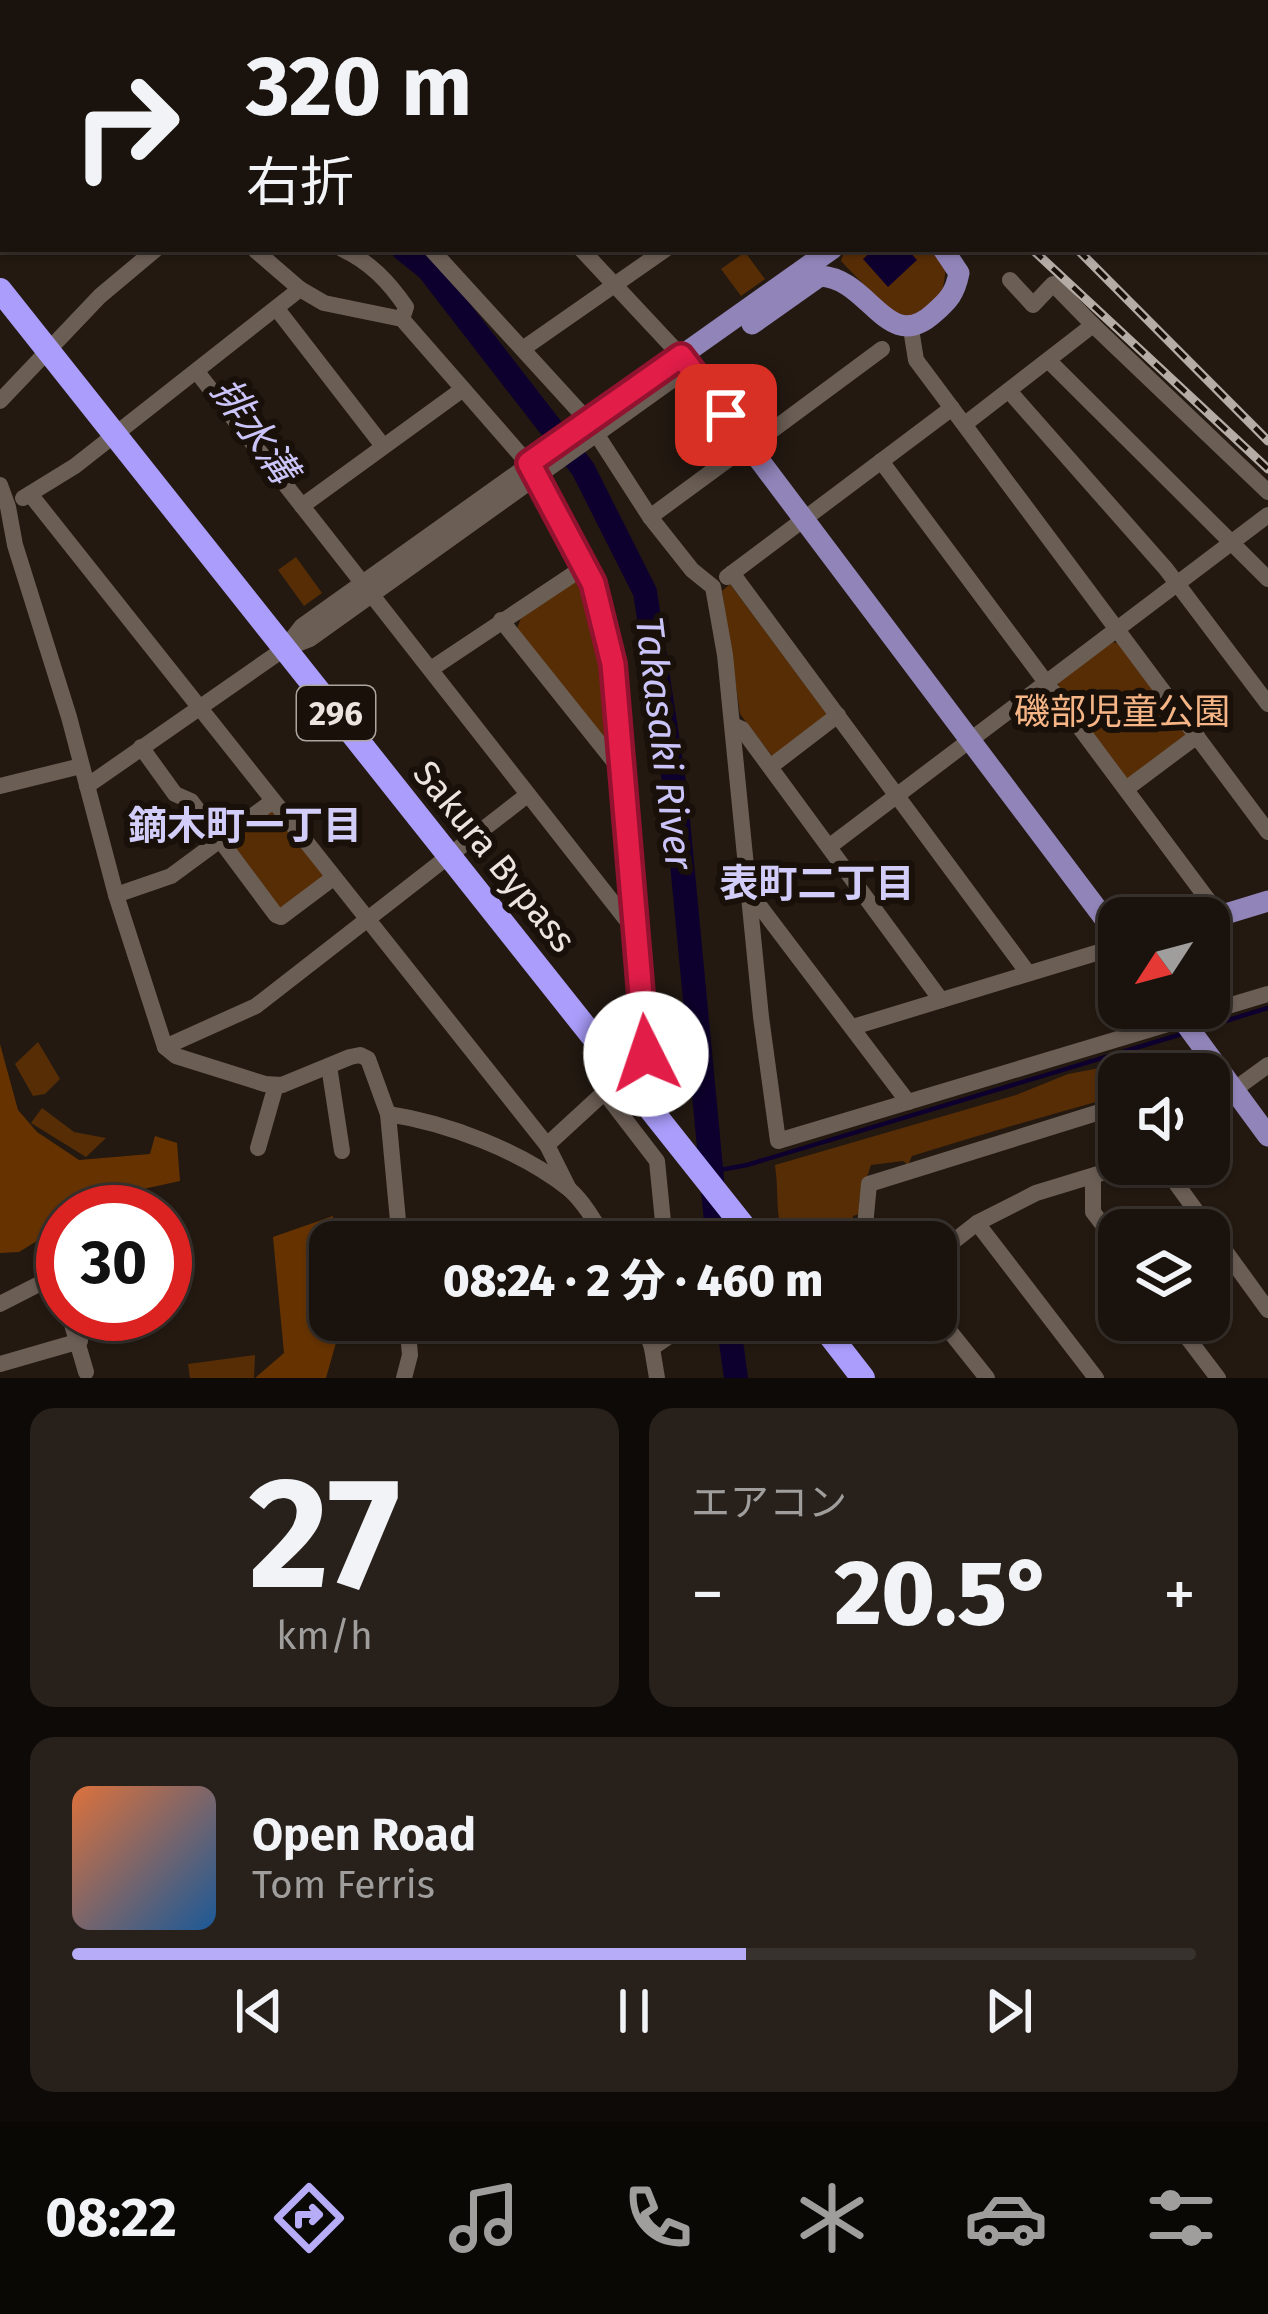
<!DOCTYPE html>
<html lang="ja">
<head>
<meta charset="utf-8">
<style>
	body { margin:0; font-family:"Fira Sans","Noto Sans JP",sans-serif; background:#27201b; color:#f1f3f6; height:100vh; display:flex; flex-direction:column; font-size:45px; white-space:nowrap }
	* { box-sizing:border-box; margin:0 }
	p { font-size:39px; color:#9f9e9d }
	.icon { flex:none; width:66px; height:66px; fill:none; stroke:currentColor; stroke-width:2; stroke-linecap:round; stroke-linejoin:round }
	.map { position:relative; height:1378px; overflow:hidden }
	.details { display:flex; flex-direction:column; gap:30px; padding:30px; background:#0e0a07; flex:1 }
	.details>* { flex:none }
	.hud { position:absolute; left:0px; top:0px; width:1269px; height:252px; box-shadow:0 3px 9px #0004,0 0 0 3px #38322e; background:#1a130d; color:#f1f3f6; overflow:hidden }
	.needle { width:78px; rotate:234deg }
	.tools { position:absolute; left:1098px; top:897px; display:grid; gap:24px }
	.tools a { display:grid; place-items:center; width:132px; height:132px; border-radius:24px; background:#1a130d; box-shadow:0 3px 9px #0004,0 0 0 3px #38322e; font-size:60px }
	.speed { position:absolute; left:36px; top:1185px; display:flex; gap:24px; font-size:60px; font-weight:700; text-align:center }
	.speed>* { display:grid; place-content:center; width:156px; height:156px; border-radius:50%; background:#1a130d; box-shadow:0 3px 9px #0004,0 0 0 3px #38322e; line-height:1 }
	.speed .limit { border:18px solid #d22; background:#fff; color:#111 }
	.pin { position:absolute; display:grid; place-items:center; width:102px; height:102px; color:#fff; margin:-51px; border-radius:24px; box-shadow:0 6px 18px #0006 }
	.me { position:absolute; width:132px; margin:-66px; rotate:356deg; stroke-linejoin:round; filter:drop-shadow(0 0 9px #0008) }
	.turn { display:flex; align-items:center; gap:42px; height:252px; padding:0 48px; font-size:54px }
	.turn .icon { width:156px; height:156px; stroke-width:2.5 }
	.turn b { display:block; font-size:84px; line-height:102px }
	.big { font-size:90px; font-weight:800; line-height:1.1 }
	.details .widget { flex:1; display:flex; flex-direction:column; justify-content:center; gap:18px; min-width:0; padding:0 42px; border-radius:24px; background:#27201b }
	.details .dial { align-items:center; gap:0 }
	.dial b { font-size:156px; line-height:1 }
	.song { display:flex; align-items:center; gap:36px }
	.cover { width:144px; height:144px; border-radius:18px; background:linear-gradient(135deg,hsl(20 70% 55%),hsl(210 70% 35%)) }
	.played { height:12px; border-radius:6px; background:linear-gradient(90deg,#b6acf8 60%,#38322e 60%) }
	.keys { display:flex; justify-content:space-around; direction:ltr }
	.heat { display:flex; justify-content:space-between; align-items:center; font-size:66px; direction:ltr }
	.details .tiles { flex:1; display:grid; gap:30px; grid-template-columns:1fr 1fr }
	.widget:last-child { grid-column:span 2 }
	.trip { position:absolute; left:309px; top:1221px; width:648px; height:120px; border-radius:24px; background:#1a130d; box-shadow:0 3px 9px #0004,0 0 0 3px #38322e; font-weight:800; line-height:120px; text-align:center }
	.dock { display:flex; height:192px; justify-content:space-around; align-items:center; background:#0a0805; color:#9f9e9d }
	.dock .icon { width:84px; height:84px }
	.dock .active { color:#b6acf8 }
	.dock b { font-size:54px; color:#f1f3f6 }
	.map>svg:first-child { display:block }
</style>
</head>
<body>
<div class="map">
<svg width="1268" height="1378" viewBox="0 0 1268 1378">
	<rect width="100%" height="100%" fill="#231911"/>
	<g fill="#572d06">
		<polygon points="845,249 931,249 946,268 942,295 911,318 888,310 841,261"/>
		<polygon points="745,252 765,279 741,296 721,269"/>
		<polygon points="296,557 322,593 304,606 278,570"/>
		<polygon points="576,580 591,583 615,742 611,746 517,629 521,618"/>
		<polygon points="730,584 829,717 773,757 740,714 722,591"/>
		<polygon points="1110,642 1118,643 1186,734 1183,743 1127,780 1058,688 1059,682"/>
		<polygon points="270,809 325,875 283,912 230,841"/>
		<polygon points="38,1042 60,1079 45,1094 33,1096 15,1064"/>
		<path d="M 1180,1042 L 1115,1064 L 1119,1095 L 1108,1098 L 1107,1105 L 1096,1102 C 1034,1119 973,1137 912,1156 L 908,1165 L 903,1161 L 871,1165 L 859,1201 L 863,1213 L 853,1216 L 851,1231 L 839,1229 L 820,1242 L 784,1242 C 775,1216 779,1191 775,1165 L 1016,1095 L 1068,1074 L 1105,1067 Z"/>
		<polygon points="42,1108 74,1132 106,1138 86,1157 31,1123"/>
		<polygon points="255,1355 254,1378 190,1378 188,1364"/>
	</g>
	<g fill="#630">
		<polygon points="0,1044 18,1110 37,1132 79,1160 150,1154 155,1136 177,1143 180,1181 134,1191 91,1212 63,1212 63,1225 19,1252 0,1253"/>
		<polygon points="333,1216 330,1320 341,1320 341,1325 326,1378 255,1378 284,1353 273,1237"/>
	</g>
	<polygon fill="#0e002e" points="874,249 907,249 917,260 888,287 863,259"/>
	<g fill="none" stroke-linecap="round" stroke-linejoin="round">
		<g stroke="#0e002e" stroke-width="4.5">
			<polyline points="1199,1029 1268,1008"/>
			<polyline points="709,1172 747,1165 1182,1034"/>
		</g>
		<g stroke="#0e002e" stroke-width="24">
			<polyline points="0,62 3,64"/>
			<polyline points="403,249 428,269 583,469 645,592 675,789 718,1242"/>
			<polyline points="728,1320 736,1378"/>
		</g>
		<g stroke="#6b5e55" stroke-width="16">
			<polyline points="135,0 138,3"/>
			<polyline points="229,0 232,3"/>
			<polyline points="340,0 343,3"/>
			<polyline points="566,0 570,3"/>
			<polyline points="686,0 689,3"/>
			<polyline points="943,0 946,3"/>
			<polyline points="1079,0 1082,3"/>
			<polyline points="1206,0 1208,3"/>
			<polyline points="41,3 44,0"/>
			<polyline points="285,3 288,0"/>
			<polyline points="376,3 379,0"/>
			<polyline points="511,3 513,0"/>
			<polyline points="1042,3 1043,0"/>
			<polyline points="1266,86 1268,89"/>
			<polyline points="1266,140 1268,138"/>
			<path d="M 342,249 C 370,262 389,282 406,307 L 402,319"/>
			<polyline points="431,249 588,421 650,517 692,570 713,587 725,655 761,1017 778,1141 1268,994"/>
			<polyline points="256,251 300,289 324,303 402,319 539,476 593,583 613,664 646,1054 547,1145"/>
			<polyline points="1010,280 1033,305 1053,284 1093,325"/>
			<polyline points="277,309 383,446"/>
			<polyline points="911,329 916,360 1268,832"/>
			<polyline points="524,348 666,249"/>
			<polyline points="1049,361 1268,579"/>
			<polyline points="197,372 636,932"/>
			<polyline points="1009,391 1166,569 1268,704"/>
			<polyline points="0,401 100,296 156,249"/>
			<polyline points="965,424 1093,325 1268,492"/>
			<polyline points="751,446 882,349"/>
			<polyline points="881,461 1220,916"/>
			<polyline points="0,485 8,507 15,545 69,717 116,895 165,1047 176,1056 265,1084 282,1085 350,1057 360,1055 368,1059 388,1114 400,1242"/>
			<polyline points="30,494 547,1145 569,1189"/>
			<polyline points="23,498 75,466 300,289"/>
			<polyline points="302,506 463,389"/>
			<polyline points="650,517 733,456"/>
			<polyline points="732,573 1028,973"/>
			<polyline points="727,577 952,408"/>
			<polyline points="501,620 620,769"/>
			<polyline points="284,649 302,626 681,356 581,249"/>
			<polyline points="431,669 584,567"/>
			<polyline points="733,725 742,729 941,1000"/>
			<polyline points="141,747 175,794 191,801 276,915 281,917 333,878"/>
			<polyline points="770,767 838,715"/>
			<polyline points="0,786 81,766"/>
			<polyline points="87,786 284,649 310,639 689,368"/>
			<polyline points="1126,789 1197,736"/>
			<polyline points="830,846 1268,515"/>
			<polyline points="749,892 908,1102"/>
			<polyline points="116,895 171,876 273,801"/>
			<polyline points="853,1027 1119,946"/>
			<polyline points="165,1047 256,1006 526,796"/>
			<polyline points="329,1066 342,1151"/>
			<polyline points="604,1092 657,1161 665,1242"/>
			<polyline points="1209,1108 1268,1065"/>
			<path d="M 388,1114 C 448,1123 521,1151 569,1189 C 585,1203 596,1224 607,1242"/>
			<polyline points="258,1148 276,1085"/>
			<polyline points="1162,1164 1268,1310"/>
			<polyline points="1093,1178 1093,1212 1119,1246"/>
			<polyline points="977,1223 1096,1378"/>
			<polyline points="878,1242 865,1226 869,1184 1119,1106"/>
			<polyline points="936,1255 977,1223 1036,1193 1131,1164"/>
			<polyline points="0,1304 41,1283 58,1286"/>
			<polyline points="69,1314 86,1372"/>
			<polyline points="936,1314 987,1378"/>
			<polyline points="643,1320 652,1348"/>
			<polyline points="1174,1320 1218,1378"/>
			<polyline points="829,1335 849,1320"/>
			<polyline points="0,1364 80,1341"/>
			<polyline points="404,1378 410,1355 407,1320"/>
			<polyline points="657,1378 652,1348 674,1333 673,1320"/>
		</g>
		<g stroke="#9184b9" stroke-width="21">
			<polyline points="832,249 681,356 1119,938"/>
			<path d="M 752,324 L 820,276 C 870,278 887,356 934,313 C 949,300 955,293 959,273 L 943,249"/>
			<polyline points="1209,919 1268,901"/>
			<polyline points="1174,1008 1268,1136"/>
		</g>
		<g stroke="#ab9dfc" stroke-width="24">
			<polyline points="0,290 756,1242"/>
			<polyline points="818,1320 863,1378"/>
		</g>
		<g stroke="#b4aca5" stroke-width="9">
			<g id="rail">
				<polyline points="782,0 785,3"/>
				<polyline points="829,0 832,3"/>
				<polyline points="853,0 856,3"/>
				<polyline points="1032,249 1268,469"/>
				<polyline points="1077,249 1268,441"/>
			</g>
		</g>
		<use href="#rail" stroke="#191009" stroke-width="4.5" stroke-dasharray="14" stroke-linecap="butt"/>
	</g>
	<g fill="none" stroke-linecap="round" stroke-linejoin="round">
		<g stroke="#92132f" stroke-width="30">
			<polyline id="route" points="646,1054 613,664 593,583 529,463 681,356 726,415"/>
		</g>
		<use href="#route" stroke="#e11d48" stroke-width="21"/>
	</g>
	<g text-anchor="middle" stroke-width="12" stroke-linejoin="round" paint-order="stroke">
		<rect fill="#191009" stroke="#ada59f" stroke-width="3" x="297" y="686" width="78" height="54" rx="9"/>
		<g font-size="33" font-weight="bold" fill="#ece5df">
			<text x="336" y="725">296</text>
		</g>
		<g font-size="36" fill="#f6b586" stroke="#191009">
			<text x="1122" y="724">磯部児童公園</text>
		</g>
		<g font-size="36" fill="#ece5df" stroke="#191009">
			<text transform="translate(495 856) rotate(51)" y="13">Sakura Bypass</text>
		</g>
		<g font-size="39" font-style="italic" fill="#cac4f9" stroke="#191009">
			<text transform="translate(255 430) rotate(55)" y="14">排水溝</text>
			<text transform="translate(665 743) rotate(83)" y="14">Takasaki River</text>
		</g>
		<g font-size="39" font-weight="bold" fill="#d1ccf8" stroke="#191009">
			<text x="245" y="839">鏑木町一丁目</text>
			<text x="817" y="897">表町二丁目</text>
		</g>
	</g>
</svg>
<div class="tools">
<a><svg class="needle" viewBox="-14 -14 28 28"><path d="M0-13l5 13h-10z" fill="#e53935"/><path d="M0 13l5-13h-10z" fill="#9f9e9d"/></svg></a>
<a><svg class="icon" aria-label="sound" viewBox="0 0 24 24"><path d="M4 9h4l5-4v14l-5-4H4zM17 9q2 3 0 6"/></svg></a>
<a><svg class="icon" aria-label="layers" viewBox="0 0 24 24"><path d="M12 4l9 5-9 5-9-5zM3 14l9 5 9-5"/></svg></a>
</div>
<div class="speed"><div class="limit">30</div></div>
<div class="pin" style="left:726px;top:415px;background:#d93025"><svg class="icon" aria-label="arrive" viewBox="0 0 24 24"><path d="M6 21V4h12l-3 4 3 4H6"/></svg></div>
<svg class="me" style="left:646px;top:1054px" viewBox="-20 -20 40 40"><circle r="19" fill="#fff"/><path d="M0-13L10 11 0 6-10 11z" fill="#e11d48"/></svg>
<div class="trip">08:24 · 2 分 · 460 m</div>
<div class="hud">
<div class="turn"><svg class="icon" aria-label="right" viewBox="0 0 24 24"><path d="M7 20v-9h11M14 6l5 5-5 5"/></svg><div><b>320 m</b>右折</div></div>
</div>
</div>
<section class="details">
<div class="tiles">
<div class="widget dial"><b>27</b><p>km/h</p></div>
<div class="widget"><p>エアコン</p>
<div class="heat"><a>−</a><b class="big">20.5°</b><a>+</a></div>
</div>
<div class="widget">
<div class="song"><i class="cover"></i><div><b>Open Road</b><p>Tom Ferris</p></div></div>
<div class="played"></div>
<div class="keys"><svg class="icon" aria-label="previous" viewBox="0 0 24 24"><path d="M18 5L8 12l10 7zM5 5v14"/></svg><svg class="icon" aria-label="pause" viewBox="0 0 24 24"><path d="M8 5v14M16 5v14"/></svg><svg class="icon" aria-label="next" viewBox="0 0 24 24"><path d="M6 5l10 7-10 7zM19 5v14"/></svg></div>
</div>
</div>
</section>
<nav class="dock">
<b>08:22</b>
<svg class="icon active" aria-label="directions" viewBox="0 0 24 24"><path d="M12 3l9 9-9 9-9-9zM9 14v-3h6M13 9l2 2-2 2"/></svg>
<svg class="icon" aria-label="music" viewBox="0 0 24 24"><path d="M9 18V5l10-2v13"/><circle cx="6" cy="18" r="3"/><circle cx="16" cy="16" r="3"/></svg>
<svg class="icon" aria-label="phone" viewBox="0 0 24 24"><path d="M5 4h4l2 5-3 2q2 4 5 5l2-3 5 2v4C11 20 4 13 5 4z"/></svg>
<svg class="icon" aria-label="climate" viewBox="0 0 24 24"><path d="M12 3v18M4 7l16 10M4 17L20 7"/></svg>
<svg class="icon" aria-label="car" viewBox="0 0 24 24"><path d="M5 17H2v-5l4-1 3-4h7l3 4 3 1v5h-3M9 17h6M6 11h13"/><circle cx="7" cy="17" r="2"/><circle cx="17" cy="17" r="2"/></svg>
<svg class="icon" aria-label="filters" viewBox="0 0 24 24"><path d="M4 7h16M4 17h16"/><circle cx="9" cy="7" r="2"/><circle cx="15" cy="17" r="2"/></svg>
</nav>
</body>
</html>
